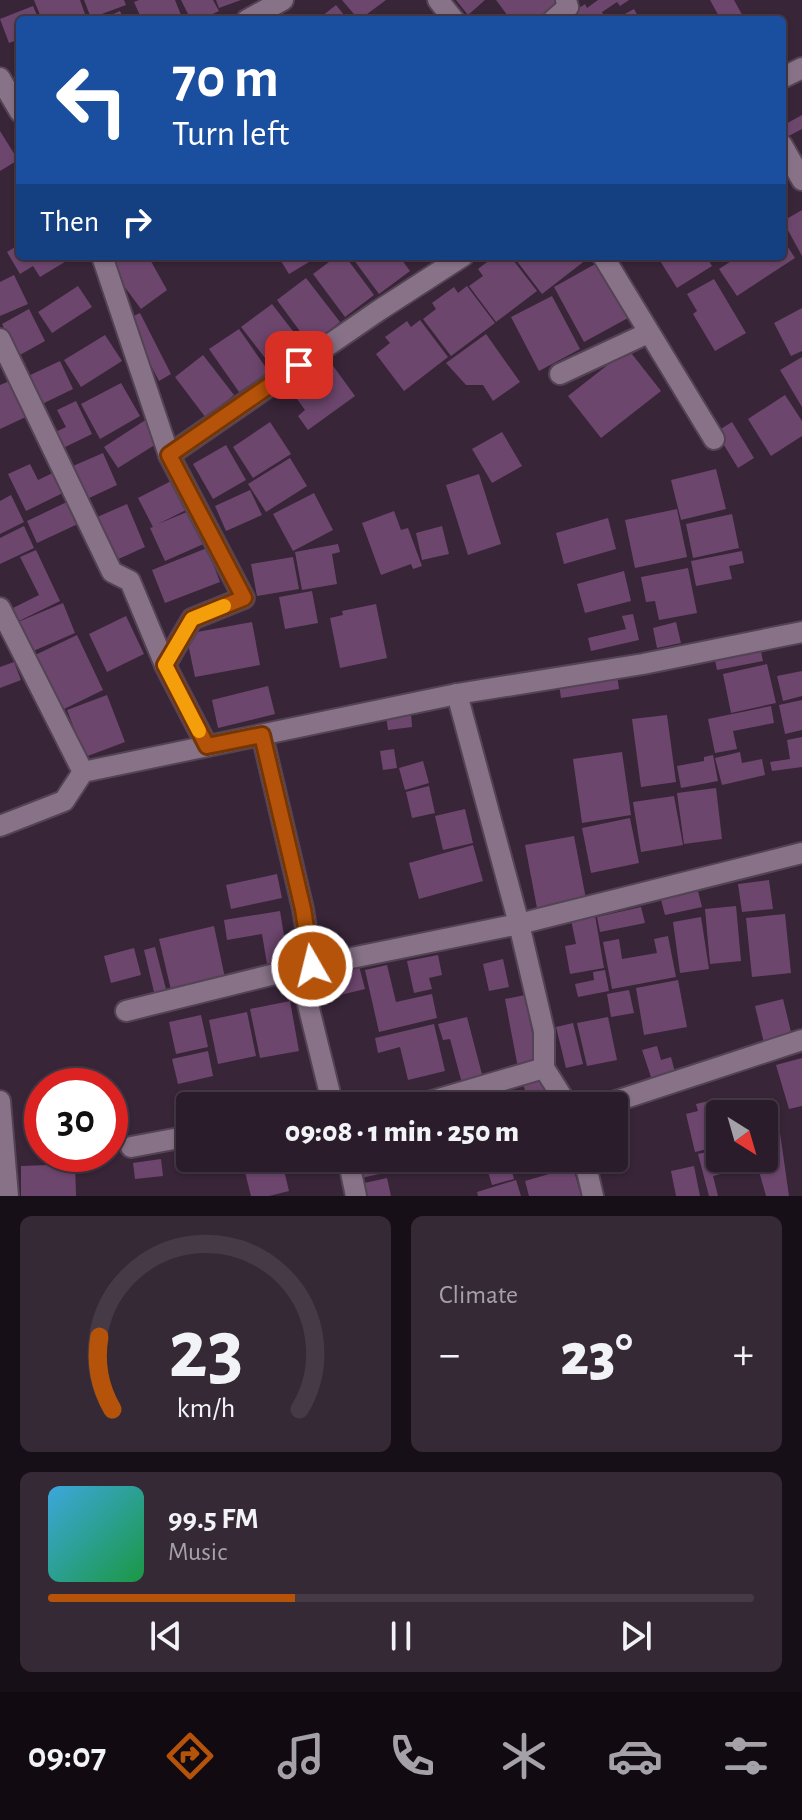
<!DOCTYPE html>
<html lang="en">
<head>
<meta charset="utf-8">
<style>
	body { margin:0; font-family:"Alegreya Sans",sans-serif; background:#362936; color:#f1f3f6; height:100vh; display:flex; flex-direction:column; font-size:30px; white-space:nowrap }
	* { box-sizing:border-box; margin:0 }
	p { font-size:26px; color:#a5a1a8 }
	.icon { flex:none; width:44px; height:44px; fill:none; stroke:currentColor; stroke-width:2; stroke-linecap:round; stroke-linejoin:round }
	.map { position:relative; height:1196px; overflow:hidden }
	.panel { display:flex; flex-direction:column; gap:20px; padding:20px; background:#170f17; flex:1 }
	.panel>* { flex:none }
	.guide { position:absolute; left:16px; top:16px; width:770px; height:244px; border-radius:8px; box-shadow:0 2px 6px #0004,0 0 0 2px #463a47; background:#1a4fa0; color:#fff; overflow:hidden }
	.needle { width:52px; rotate:143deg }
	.controls { position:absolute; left:706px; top:1100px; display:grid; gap:16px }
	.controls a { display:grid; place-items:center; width:72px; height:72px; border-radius:8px; background:#2a1c2a; box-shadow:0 2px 6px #0004,0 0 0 2px #463a47; font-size:40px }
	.speed { position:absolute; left:24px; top:1068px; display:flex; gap:16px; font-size:40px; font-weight:700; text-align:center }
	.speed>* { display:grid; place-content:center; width:104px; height:104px; border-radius:50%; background:#2a1c2a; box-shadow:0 2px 6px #0004,0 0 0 2px #463a47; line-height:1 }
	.speed .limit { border:12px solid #d22; background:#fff; color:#111 }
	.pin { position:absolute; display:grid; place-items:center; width:68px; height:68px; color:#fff; margin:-34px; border-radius:16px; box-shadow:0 4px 12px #0006 }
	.me { position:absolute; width:88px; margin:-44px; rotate:352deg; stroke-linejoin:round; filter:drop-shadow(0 0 6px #0008) }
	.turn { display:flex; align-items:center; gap:28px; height:168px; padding:0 24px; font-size:36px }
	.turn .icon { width:104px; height:104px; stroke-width:2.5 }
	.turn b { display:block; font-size:56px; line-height:68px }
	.then { display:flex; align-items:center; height:76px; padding:0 24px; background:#0003; gap:16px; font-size:30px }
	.big { font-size:60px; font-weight:800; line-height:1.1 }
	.panel .tile { flex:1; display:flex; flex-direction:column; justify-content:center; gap:12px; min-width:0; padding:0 28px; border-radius:12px; background:#362936 }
	.panel .dial { align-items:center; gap:0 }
	.dial svg { height:208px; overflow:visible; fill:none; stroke:#463a47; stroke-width:7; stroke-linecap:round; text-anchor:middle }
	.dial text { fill:#f1f3f6; stroke:none }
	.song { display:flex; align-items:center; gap:24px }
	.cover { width:96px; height:96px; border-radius:12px; background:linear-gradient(135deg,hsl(200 70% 55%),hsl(140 70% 35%)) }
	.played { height:8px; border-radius:4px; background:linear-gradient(90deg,#b45309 35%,#463a47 35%) }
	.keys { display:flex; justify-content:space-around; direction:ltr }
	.heat { display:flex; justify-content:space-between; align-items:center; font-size:44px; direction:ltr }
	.panel .tiles { flex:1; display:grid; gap:20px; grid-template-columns:1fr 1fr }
	.tile:last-child { grid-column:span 2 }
	.trip { position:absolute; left:176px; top:1092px; width:452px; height:80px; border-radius:8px; background:#2a1c2a; box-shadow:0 2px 6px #0004,0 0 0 2px #463a47; font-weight:800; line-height:80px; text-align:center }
	.menu { display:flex; height:128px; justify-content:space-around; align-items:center; background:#110b11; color:#a5a1a8 }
	.menu .icon { width:56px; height:56px }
	.menu .active { color:#b45309 }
	.menu b { font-size:36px; color:#f1f3f6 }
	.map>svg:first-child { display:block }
</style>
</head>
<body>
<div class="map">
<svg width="802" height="1196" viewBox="0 0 802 1196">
	<rect width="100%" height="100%" fill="#382538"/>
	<g fill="#6d466e">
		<polygon points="34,0 80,0 87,20 42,20"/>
		<polygon points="84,0 124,0 126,5 91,18"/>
		<polygon points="139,0 175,0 183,20 142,20 134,2"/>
		<polygon points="181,0 213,0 219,11 200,20 191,20"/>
		<polygon points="216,0 241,0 219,8"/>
		<polygon points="342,0 386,0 359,20"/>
		<polygon points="456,0 485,0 468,15"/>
		<polygon points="496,0 559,0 563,6 545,20 511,20"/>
		<polygon points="598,0 629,0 620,6 617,2 602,12 605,20 572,20 569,15 585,4 587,8"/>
		<polygon points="710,0 734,0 745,20 721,20"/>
		<polygon points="336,5 348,20 317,20"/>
		<polygon points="33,6 39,20 20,20 20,39 9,43 0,19"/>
		<polygon points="634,9 640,20 614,20"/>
		<polygon points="120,11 124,20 100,20"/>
		<polygon points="802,115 802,129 785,138 782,126"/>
		<polygon points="0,131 18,160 0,171"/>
		<polygon points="802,210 802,256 783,221"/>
		<polygon points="782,238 795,258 737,296 719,269 739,256 782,256"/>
		<polygon points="20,244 20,256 66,256 68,260 40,277 33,266 20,274 7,252"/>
		<polygon points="115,256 148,256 167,290 141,309 107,263"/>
		<polygon points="278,256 319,256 289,274"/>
		<polygon points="337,256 345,256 374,295 345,317 313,274"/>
		<polygon points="351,256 399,256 410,271 379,294"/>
		<polygon points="495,256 510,256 537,291 496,322 469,286 483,276 478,269"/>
		<polygon points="513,256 591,256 542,294"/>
		<polygon points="657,256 706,256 712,266 677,288"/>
		<polygon points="597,263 628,318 584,342 554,287"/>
		<polygon points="14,275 28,304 0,316 0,282"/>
		<polygon points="306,278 340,322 310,345 277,300"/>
		<polygon points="714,279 746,333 715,351 693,314 697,311 687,294"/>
		<polygon points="78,286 92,307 52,333 38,312"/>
		<polygon points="467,286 495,323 451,356 423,319 436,309 432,303 454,287 458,293"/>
		<polygon points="552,296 580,349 539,371 511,317"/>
		<polygon points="272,304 306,348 276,372 241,327"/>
		<polygon points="802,308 802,351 791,356 774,323"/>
		<polygon points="29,309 45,341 18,356 2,324"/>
		<polygon points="140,313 171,374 159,381 127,319"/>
		<polygon points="420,320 448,357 404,391 376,354 390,343 385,337 407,321 411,327"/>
		<polygon points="239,329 269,372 239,392 209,349"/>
		<polygon points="486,334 520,382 493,401 483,385 466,385 446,363"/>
		<polygon points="105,335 122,361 81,387 64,360"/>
		<polygon points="628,349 661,391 601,438 568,396"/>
		<polygon points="203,355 234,395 206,418 175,377"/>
		<polygon points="802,357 802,407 780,370"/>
		<polygon points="60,361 73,389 38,406 24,378"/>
		<polygon points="331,363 355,396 308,430 298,416 305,410 292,392"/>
		<polygon points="12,380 28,416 0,429 0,385"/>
		<polygon points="121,383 140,416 100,439 81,404"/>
		<polygon points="785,395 802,421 802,436 771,456 748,419"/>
		<polygon points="76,401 92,434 57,451 49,435 66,427 57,410"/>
		<polygon points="147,419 161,441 118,468 104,447"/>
		<polygon points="270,422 291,454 253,478 233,447"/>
		<polygon points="732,422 754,458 738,468 716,432"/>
		<polygon points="502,432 522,466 492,483 472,449"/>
		<polygon points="226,445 246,480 213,499 193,464"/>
		<polygon points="103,453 117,485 87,499 73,466"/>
		<polygon points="290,458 307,486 266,512 248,484"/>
		<polygon points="30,464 38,480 57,471 67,491 26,511 8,474"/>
		<polygon points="716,469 726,509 681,520 671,480"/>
		<polygon points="479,474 501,544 468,555 446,485"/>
		<polygon points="177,478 192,507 158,524 194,509 208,542 165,561 150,528 153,527 138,498"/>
		<polygon points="250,490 262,515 226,531 215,506"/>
		<polygon points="314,493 333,530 293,551 273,514"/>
		<polygon points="11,495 24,522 0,534 0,501"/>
		<polygon points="69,501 80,523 37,543 27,521"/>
		<polygon points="127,504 145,547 114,561 95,518"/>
		<polygon points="677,509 687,557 635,568 625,520"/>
		<polygon points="394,511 401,530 408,528 422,566 413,569 411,564 381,575 362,523"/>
		<polygon points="732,514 739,548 693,558 686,524"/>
		<polygon points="608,518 616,549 564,564 556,533"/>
		<polygon points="24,526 34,548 0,564 0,538"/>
		<polygon points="442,526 449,554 422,560 416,533"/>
		<polygon points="338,544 340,552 332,554 337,584 302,590 295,552"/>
		<polygon points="207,548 220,582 165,603 152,570"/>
		<polygon points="36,550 60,601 19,621 13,608 39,595 20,557"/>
		<polygon points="742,551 744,563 729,566 732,579 696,586 691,561"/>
		<polygon points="293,557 299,589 257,596 251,564"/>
		<polygon points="688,568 697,613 659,620 655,601 646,602 641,577"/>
		<polygon points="624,571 631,601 585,613 577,584"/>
		<polygon points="312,591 318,623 285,629 279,597"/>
		<polygon points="63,603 75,633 31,652 18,622"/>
		<polygon points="376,604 387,658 340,668 330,618 343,615 342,611"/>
		<polygon points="633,614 639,640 591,651 588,638 626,629 622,616"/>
		<polygon points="126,616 144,654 107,672 89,634"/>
		<polygon points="252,622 260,665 195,677 186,634"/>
		<polygon points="676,622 681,643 657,648 653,628"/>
		<polygon points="77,635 103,690 60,711 33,656"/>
		<polygon points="760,647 763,661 717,670 714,655"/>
		<polygon points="14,662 21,680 0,688 0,667"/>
		<polygon points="767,664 776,703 731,713 723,674"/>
		<polygon points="802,671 802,696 783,701 777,676"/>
		<polygon points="617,675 619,689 561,698 559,684"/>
		<polygon points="268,686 275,714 218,728 212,700"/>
		<polygon points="107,695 125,742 85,757 67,710"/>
		<polygon points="802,700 802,730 785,734 779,705"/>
		<polygon points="771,706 774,723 733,731 737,749 715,753 708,719"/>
		<polygon points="411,713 412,727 388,730 386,715"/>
		<polygon points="667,715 676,782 641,787 632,719"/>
		<polygon points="802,737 802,767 772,771 770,762 790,759 787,740"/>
		<polygon points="394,749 397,768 383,770 380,751"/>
		<polygon points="622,752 631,815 582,823 573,759"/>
		<polygon points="740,752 742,763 762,759 765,775 722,785 715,758"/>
		<polygon points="713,755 718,781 681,788 677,766 704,761 704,757"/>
		<polygon points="423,761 429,783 405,790 399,768"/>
		<polygon points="429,786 435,813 412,818 406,792"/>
		<polygon points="716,788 722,839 684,844 677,793"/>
		<polygon points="674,796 683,845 641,852 633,802"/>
		<polygon points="465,809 473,843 443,850 435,816"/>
		<polygon points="630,818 639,863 591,873 582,828"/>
		<polygon points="574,836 586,899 537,908 525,845"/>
		<polygon points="473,845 483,881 419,899 409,863"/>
		<polygon points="277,874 282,898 231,909 226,885"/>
		<polygon points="769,880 773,909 742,912 738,884"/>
		<polygon points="698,891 702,907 665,915 661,900"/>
		<polygon points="736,906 741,961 710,964 705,909"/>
		<polygon points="641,907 645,923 600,932 597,917"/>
		<polygon points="280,911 289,966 268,970 262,934 227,940 224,920"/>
		<polygon points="785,914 791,973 752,977 746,918"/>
		<polygon points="595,915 604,968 570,974 565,946 576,944 571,920"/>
		<polygon points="701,917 709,969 680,973 673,922"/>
		<polygon points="214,926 225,978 171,990 159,939"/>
		<polygon points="668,936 676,977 612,989 603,942 619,939 622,959 657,953 654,939"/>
		<polygon points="155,947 167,993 155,996 144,950"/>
		<polygon points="134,948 141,975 111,983 104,956"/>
		<polygon points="438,955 442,975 429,978 432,989 414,993 407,961"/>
		<polygon points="503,959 509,987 489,991 483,964"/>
		<polygon points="387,965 396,1002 432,994 437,1018 379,1032 365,970"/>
		<polygon points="359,966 365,989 312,1002 306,979"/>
		<polygon points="605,970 609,991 578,997 575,984 594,980 593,972"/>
		<polygon points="678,980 687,1027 644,1035 636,988"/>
		<polygon points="629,990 634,1013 611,1017 607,994"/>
		<polygon points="525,995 538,1065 518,1068 505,999"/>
		<polygon points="783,999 792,1036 764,1043 755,1006"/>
		<polygon points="290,1001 299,1051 260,1058 250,1009"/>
		<polygon points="247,1012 256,1056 218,1064 209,1020"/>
		<polygon points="201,1015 208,1047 176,1054 169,1022"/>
		<polygon points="467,1017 484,1082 463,1087 450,1039 443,1040 438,1024"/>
		<polygon points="608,1017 617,1060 587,1066 577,1023"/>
		<polygon points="573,1023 583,1064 566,1068 556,1027"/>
		<polygon points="434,1024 445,1071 408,1080 400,1047 378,1053 375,1038"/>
		<polygon points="657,1046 661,1060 671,1057 676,1076 653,1083 642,1050"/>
		<polygon points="208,1051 213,1076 178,1084 172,1059"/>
		<polygon points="802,1058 802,1106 789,1109 776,1065"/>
		<polygon points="542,1071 555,1106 541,1106 535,1090 526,1093 521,1078"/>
		<polygon points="484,1092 489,1106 464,1106 462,1100"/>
		<polygon points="713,1100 720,1131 720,1146 695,1152 686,1114 698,1111 696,1104"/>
		<polygon points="732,1101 736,1114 718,1114 716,1105"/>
		<polygon points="774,1107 780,1129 764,1133 764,1114 752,1113"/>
		<polygon points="780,1133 789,1196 766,1196 757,1164 713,1176 718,1196 709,1196 698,1154 720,1149 720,1158 764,1158 764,1137"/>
		<polygon points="268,1158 281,1158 289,1191 269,1196 251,1196 243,1164"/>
		<polygon points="353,1158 386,1158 389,1172 356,1179"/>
		<polygon points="396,1158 432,1158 433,1160 398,1166"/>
		<polygon points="484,1158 508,1158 514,1179 492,1185"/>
		<polygon points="526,1158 572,1158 573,1161 530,1173"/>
		<polygon points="161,1159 163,1176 135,1179 133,1163"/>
		<polygon points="75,1164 76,1196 21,1196 21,1166"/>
		<polygon points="694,1166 700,1196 676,1196 671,1171"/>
		<polygon points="573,1167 581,1196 529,1196 525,1181"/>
		<polygon points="387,1178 391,1196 363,1196 360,1184"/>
		<polygon points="516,1180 521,1196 478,1196 477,1192"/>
	</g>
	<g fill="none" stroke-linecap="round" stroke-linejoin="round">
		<g stroke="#534354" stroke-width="24">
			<g id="street">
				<polyline points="438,0 454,20"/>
				<polyline points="247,20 283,0"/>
				<polyline points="553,20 568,7 566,0"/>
				<polyline points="0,78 20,112"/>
				<polyline points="782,78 802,68"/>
				<polyline points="782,145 802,180"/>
				<polyline points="102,256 169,455 244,598 192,619 165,665 207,746"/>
				<polyline points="603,256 714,439"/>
				<polyline points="0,339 112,572 130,581 165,665"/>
				<polyline points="560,374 648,333"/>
				<polyline points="169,455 378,311 463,256"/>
				<polyline points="0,608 83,772"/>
				<polyline points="457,694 519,924 544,1031 544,1068 568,1106"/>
				<polyline points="262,735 303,909 312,966 299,968 333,1106"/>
				<polyline points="0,826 64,801 83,772 457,694 643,664 802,632"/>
				<polyline points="312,966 519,924 802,853"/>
				<polyline points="126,1011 299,968"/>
				<polyline points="0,1101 8,1196"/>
				<polyline points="415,1106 544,1068"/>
				<polyline points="601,1106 802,1040"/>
				<polyline points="131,1147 190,1136"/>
				<polyline points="348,1158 356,1196"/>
				<polyline points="584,1158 593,1196"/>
			</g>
		</g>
		<use href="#street" stroke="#887288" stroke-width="20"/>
	</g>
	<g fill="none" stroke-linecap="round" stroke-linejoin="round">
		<g stroke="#753606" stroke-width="20">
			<polyline id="route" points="299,365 169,455 244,598 192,619 165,665 207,746 262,735 303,909 312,966"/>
		</g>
		<use href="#route" stroke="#b45309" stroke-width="14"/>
		<polyline stroke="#f59e0b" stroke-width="14" points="199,731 165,665 192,619 224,606"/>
	</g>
</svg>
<div class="controls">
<a><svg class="needle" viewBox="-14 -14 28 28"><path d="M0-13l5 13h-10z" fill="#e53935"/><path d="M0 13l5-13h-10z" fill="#a5a1a8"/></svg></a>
</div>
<div class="speed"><div class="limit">30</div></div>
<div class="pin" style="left:299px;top:365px;background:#d93025"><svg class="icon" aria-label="arrive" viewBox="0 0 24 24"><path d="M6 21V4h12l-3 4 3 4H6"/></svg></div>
<svg class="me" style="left:312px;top:966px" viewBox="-20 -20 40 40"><circle r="17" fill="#b45309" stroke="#fff" stroke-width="3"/><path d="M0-11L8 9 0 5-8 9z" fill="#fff"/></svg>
<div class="trip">09:08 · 1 min · 250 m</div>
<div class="guide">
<div class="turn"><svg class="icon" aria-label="left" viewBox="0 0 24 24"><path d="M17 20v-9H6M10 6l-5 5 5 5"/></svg><div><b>70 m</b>Turn left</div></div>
<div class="then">Then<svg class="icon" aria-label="right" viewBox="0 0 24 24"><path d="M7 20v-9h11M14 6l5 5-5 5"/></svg></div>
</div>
</div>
<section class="panel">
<div class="tiles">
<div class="tile dial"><svg viewBox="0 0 100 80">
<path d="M14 69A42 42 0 1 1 86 69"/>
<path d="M14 69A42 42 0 0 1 9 41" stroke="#b45309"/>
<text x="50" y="56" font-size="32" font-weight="700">23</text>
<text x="50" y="72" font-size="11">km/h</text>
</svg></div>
<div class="tile"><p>Climate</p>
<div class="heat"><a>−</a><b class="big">23°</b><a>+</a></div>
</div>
<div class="tile">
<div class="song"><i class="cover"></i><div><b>99.5 FM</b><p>Music</p></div></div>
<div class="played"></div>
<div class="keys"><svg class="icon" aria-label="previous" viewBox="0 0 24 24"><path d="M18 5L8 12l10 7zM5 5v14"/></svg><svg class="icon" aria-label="pause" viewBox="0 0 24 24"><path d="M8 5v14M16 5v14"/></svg><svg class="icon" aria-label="next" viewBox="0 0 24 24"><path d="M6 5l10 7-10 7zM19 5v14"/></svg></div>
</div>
</div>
</section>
<nav class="menu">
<b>09:07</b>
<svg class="icon active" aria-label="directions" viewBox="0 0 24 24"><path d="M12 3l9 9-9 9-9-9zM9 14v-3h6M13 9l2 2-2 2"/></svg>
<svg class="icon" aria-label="music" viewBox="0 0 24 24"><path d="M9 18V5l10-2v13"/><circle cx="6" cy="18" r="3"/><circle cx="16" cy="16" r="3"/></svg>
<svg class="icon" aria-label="phone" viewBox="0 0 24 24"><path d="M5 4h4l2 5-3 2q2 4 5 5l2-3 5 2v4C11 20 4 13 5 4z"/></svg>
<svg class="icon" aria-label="climate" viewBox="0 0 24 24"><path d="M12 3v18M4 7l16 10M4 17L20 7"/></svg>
<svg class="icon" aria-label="car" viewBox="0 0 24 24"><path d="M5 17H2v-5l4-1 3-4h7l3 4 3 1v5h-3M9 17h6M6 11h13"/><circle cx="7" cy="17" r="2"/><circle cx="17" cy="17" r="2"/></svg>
<svg class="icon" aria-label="filters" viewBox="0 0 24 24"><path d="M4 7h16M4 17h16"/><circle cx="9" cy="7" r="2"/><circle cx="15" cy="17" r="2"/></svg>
</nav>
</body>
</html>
